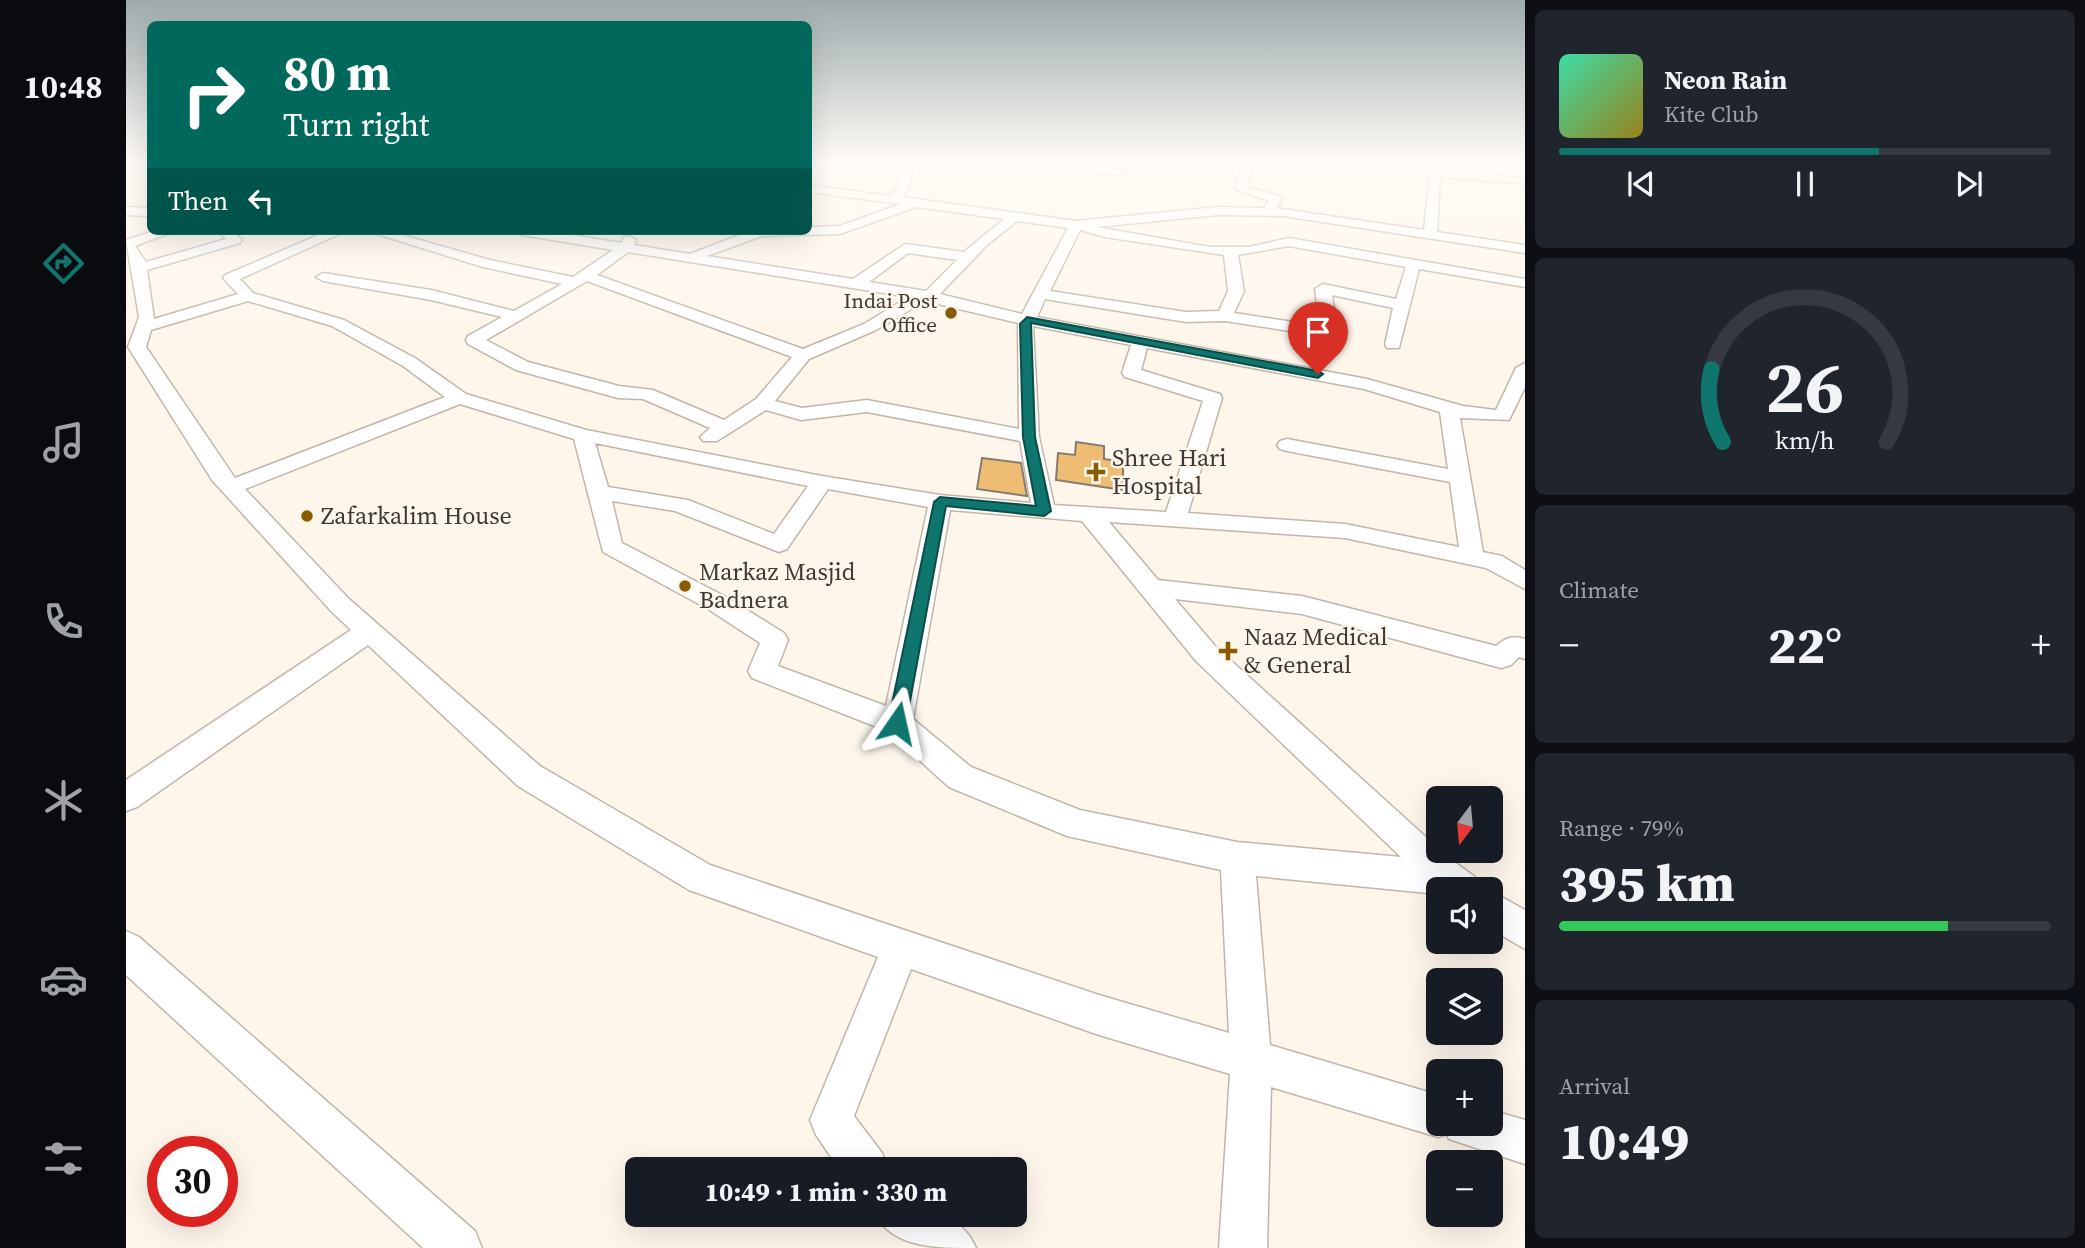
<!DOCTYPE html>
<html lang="en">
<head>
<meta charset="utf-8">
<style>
	body { margin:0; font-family:"Source Serif 4",serif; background:#20242c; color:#f1f3f6; height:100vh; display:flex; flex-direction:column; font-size:26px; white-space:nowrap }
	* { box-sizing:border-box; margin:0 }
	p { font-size:23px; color:#9ea1a6 }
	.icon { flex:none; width:38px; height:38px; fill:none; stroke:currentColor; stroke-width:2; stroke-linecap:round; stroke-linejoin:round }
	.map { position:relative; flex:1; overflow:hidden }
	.panel { display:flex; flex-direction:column; gap:10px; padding:10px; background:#0d0f14; width:560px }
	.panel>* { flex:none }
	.guide { position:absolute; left:21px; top:21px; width:665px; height:214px; border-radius:10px; box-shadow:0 7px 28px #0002; background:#00695c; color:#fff; overflow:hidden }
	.needle { width:46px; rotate:196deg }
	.fabs { position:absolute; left:1300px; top:786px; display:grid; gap:14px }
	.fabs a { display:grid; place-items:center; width:77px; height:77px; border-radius:10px; background:#171b24; box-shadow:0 7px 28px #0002; font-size:35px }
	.speed { position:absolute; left:21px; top:1136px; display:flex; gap:14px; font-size:35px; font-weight:700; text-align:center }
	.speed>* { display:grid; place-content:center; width:91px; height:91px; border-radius:50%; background:#171b24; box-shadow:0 7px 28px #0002; line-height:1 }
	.speed .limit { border:10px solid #d22; background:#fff; color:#111 }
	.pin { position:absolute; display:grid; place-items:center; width:60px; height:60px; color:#fff; margin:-72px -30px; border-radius:50% 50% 50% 0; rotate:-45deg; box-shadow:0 0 7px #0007 }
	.pin .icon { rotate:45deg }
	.me { position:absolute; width:77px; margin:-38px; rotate:11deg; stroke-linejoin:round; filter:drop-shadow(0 0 5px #0008) }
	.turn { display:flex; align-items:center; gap:24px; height:147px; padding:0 21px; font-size:32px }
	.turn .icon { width:91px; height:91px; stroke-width:2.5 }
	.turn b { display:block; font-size:49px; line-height:60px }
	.then { display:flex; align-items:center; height:66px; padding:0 21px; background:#0003; gap:14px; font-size:26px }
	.big { font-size:52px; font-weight:800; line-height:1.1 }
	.panel .card { flex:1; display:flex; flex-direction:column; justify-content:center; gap:10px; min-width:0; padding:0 24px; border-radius:10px; background:#20242c }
	.panel .dial { align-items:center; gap:0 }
	.dial svg { height:182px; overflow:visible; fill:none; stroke:#363941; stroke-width:7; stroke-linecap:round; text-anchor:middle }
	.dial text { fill:#f1f3f6; stroke:none }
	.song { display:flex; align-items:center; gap:21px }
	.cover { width:84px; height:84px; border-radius:10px; background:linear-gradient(135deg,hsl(160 70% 55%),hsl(50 70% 35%)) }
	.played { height:7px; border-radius:4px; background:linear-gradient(90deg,#0f766e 65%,#363941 65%) }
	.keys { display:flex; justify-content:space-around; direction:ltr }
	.heat { display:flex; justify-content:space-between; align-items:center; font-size:38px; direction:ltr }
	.charge { height:10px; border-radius:5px; background:linear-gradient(90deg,#34c759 79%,#363941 0) }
	.trip { position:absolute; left:499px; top:1157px; width:402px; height:70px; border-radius:10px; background:#171b24; box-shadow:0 7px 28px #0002; font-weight:800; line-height:70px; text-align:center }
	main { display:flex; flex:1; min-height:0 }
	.menu { display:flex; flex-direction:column; width:126px; justify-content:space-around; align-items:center; background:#090b0e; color:#9ea1a6 }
	.menu .icon { width:49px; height:49px }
	.menu .active { color:#0f766e }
	.menu b { font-size:32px; color:#f1f3f6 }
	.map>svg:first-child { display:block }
</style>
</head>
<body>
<main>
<nav class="menu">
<b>10:48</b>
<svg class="icon active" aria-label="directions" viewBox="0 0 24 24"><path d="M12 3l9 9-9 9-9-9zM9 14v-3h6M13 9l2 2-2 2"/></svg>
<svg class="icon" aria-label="music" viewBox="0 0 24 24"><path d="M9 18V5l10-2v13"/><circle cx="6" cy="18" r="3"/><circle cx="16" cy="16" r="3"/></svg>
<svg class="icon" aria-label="phone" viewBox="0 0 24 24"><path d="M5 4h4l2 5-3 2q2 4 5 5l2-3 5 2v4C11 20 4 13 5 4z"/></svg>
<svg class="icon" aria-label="climate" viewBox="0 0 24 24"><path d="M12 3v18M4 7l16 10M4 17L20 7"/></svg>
<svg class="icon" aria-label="car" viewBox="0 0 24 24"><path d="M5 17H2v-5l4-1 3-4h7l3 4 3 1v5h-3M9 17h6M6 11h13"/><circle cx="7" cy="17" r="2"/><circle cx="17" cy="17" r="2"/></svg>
<svg class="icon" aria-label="filters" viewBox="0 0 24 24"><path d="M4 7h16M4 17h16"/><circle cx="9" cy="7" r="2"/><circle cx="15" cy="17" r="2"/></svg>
</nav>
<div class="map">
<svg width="1399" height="1248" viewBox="0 0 1399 1248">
	<rect width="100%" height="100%" fill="#fef6eb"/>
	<g fill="#eebc73" stroke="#857c70" stroke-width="2">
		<polygon points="950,442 978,446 978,459 997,462 997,490 930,480 932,453 949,455"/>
		<polygon points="856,458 895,463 901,496 851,489"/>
	</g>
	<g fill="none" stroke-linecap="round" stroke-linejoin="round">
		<g stroke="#c0b6a9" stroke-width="3">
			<g id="minor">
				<polygon points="0,162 10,162 0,167"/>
				<polygon points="682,162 688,162 683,165"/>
				<path d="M 779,162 L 790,162 C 780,174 789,185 776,197 L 950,221 L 1092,207 L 1138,208 L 1143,201 L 1109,189 L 1117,162 L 1127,162 L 1121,187 L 1154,196 L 1156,199 L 1150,208 L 1298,230 L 1303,180 L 1300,162 L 1310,162 L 1312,170 L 1399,178 L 1399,184 L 1314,177 L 1311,232 L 1399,245 L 1399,253 L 1157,216 L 1092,215 L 971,227 L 1084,247 L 1123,247 L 1163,238 L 1399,279 L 1399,287 L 1293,269 L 1273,348 L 1261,348 L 1259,344 L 1267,308 L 1206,295 L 1211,332 L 1203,337 L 1099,321 L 1060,322 L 919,299 L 911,317 L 1241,379 L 1337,406 L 1370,410 L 1390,368 L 1399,363 L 1399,387 L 1383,420 L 1334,418 L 1357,552 L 1376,556 L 1399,570 L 1399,589 L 1360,568 L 1219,538 L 983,522 L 1032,580 L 1176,596 L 1370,646 C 1380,638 1386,635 1399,639 L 1399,659 L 1393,657 L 1385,665 L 1375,668 L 1176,614 L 1049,599 L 1090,647 L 1312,848 L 1312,850 L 1349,877 L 1355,889 L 1312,889 L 1312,894 L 1130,876 L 1144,1045 L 1312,1095 L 1312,1124 L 1365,1124 L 1365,1110 L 1399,1120 L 1399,1164 L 1323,1139 L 1321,1134 L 1312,1137 L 1145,1087 L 1141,1248 L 1093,1248 L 1104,1074 L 973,1035 L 785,969 L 728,1116 L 756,1153 L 762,1169 L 713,1169 L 690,1135 L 684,1120 L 752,957 L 563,890 L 392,786 L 242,645 L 11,807 L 0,811 L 0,780 L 225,630 L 205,611 L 86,480 L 2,347 L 13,317 L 0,240 L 28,231 L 49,231 L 9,246 L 20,262 L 100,239 L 92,231 L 107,231 L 116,240 L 114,243 L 21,270 L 28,319 L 112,294 L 97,278 L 99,275 L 202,231 L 220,231 L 114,279 L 127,293 L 218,320 L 289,358 L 340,394 L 460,430 L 696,476 L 814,495 L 905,503 L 894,441 L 741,412 L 675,420 L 640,410 L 591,441 L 577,441 L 574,437 L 584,428 L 517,399 L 492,398 L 390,370 L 342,344 L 340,340 L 342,336 L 376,317 L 305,300 L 197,281 L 190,277 L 197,273 L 305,290 L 388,311 L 436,284 L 357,267 L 241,231 L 262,231 L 364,260 L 447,277 L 487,250 L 396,235 L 389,231 L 421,231 L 495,243 L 498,237 L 503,236 L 510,240 L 508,245 L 564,254 L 624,231 L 682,231 L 682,227 L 713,226 L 775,204 L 682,192 L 682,185 L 764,196 L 772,188 L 775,167 ZM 790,207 L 878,219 L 838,252 L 779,244 L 727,279 L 581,256 L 636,236 L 714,234 ZM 891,221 L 942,228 L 896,314 L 814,294 L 861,245 ZM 954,230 L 979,237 L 1098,255 L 1102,291 L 1093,311 L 1060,312 L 924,291 ZM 1163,246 L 1280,267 L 1270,299 L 1197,284 L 1189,289 L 1194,326 L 1108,313 L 1118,291 L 1112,255 ZM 502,252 L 782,297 L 738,324 L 677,349 L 471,275 ZM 782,253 L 831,260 L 800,291 L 743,282 ZM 461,281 L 666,357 L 630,399 L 598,420 L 527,390 L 493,386 L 402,362 L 360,340 ZM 122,301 L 206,326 L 277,366 L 319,397 L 109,478 L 20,347 L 25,330 ZM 799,301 L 892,323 L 893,429 L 741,400 L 676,408 L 649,401 L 683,359 L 750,330 ZM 907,326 L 1005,345 L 996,373 L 999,377 L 1077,401 L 1040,512 L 928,505 L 913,437 ZM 1021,348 L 1238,389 L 1314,412 L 1322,469 L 1161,439 L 1154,441 L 1151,445 L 1154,449 L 1161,451 L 1324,482 L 1333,547 L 1219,524 L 1062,513 L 1096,398 L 1094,394 L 1015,370 ZM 334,404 L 448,439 L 477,552 L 582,609 L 634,643 L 622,671 L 626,678 L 761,731 L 823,787 L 941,836 L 1095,870 L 1103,1033 L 973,995 L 584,865 L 414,766 L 223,599 L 119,489 ZM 469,443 L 682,486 L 648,534 L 562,500 L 482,487 ZM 702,489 L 802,507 L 760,706 L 652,666 L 662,640 L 658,633 L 600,597 L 496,543 L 486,501 L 549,511 L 653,552 L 661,549 ZM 824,510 L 956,521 L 1070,661 L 1275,857 L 1111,842 L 954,810 L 845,767 L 787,719 Z"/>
				<polygon points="855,162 873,162 889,167 925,165 994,169 1000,172 994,175 925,171 889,173"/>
				<polygon points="0,207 24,208 24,216 0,215"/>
				<polygon points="1365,891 1399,910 1399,949 1365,929"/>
				<polygon points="0,931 13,937 349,1231 356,1248 297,1248 0,975"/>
				<path d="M 749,1214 C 789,1214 832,1205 850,1248 C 810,1248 767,1248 749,1214 Z"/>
			</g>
		</g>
		<use href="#minor" fill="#fff" fill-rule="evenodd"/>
	</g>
	<linearGradient id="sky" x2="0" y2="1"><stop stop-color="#9daaac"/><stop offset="0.48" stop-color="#fffbf6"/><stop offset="1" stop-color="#fffbf6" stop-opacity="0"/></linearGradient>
	<rect width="1399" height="337" fill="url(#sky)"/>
	<polygon fill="#0f766e" stroke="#0a4d48" stroke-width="2" points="901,317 1192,371 1197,374 1192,378 905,323 909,437 925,511 918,516 820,506 780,723 777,728 771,730 765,728 762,723 808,502 814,497 910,506 897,437 894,324"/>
	<g fill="#8a5c00" stroke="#fef6eb" stroke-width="2.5">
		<circle cx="825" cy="313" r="7"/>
		<path d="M966.5 461.5h7v7h7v7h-7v7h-7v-7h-7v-7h7z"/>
		<circle cx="181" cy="516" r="7"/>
		<circle cx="559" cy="586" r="7"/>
		<path d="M1098.5 640.5h7v7h7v7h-7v7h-7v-7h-7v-7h7z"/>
	</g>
	<g text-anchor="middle" stroke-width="5" stroke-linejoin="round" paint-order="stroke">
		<g font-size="21" fill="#3e3934" stroke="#fef6eb" text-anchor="end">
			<text x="811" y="308">Indai Post<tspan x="811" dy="24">Office</tspan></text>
		</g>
		<g font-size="24" fill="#3e3934" stroke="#fef6eb" text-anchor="start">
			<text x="986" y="466">Shree Hari<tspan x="986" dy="28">Hospital</tspan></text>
			<text x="195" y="524">Zafarkalim House</text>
			<text x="573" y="580">Markaz Masjid<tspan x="573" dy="28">Badnera</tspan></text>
			<text x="1118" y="645">Naaz Medical<tspan x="1118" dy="28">&amp; General</tspan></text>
		</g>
	</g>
</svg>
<div class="fabs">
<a><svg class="needle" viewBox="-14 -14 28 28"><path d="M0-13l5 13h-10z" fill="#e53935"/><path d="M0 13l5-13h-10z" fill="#9ea1a6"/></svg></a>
<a><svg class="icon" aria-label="sound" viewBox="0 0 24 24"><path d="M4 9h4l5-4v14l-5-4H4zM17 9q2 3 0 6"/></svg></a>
<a><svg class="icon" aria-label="layers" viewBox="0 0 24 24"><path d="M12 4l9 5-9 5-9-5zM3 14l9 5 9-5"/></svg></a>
<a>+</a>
<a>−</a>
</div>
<div class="speed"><div class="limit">30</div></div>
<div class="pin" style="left:1192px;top:374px;background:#d93025"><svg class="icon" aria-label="arrive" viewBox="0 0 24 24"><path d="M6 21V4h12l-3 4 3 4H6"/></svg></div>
<svg class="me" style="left:771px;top:723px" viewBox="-20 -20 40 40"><path d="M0-17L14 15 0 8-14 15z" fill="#0f766e" stroke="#fff" stroke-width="4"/></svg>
<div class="trip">10:49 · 1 min · 330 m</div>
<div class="guide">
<div class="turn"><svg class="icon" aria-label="right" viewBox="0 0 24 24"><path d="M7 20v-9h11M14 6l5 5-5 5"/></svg><div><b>80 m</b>Turn right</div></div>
<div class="then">Then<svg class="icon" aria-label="left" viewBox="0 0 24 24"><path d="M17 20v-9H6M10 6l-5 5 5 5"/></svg></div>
</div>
</div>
<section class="panel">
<div class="card">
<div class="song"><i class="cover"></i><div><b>Neon Rain</b><p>Kite Club</p></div></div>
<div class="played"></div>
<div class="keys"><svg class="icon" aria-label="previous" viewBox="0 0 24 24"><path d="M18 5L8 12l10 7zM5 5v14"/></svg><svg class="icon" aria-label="pause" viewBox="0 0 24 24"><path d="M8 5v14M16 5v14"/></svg><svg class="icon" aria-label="next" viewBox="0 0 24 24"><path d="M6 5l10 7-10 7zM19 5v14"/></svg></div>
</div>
<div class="card dial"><svg viewBox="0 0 100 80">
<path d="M14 69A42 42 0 1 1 86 69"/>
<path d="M14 69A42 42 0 0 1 9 37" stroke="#0f766e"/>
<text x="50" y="56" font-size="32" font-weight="700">26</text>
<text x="50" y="72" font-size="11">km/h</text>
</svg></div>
<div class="card"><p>Climate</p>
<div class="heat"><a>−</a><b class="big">22°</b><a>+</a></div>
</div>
<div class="card"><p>Range · 79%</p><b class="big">395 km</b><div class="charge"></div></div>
<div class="card"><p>Arrival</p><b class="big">10:49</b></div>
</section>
</main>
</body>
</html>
